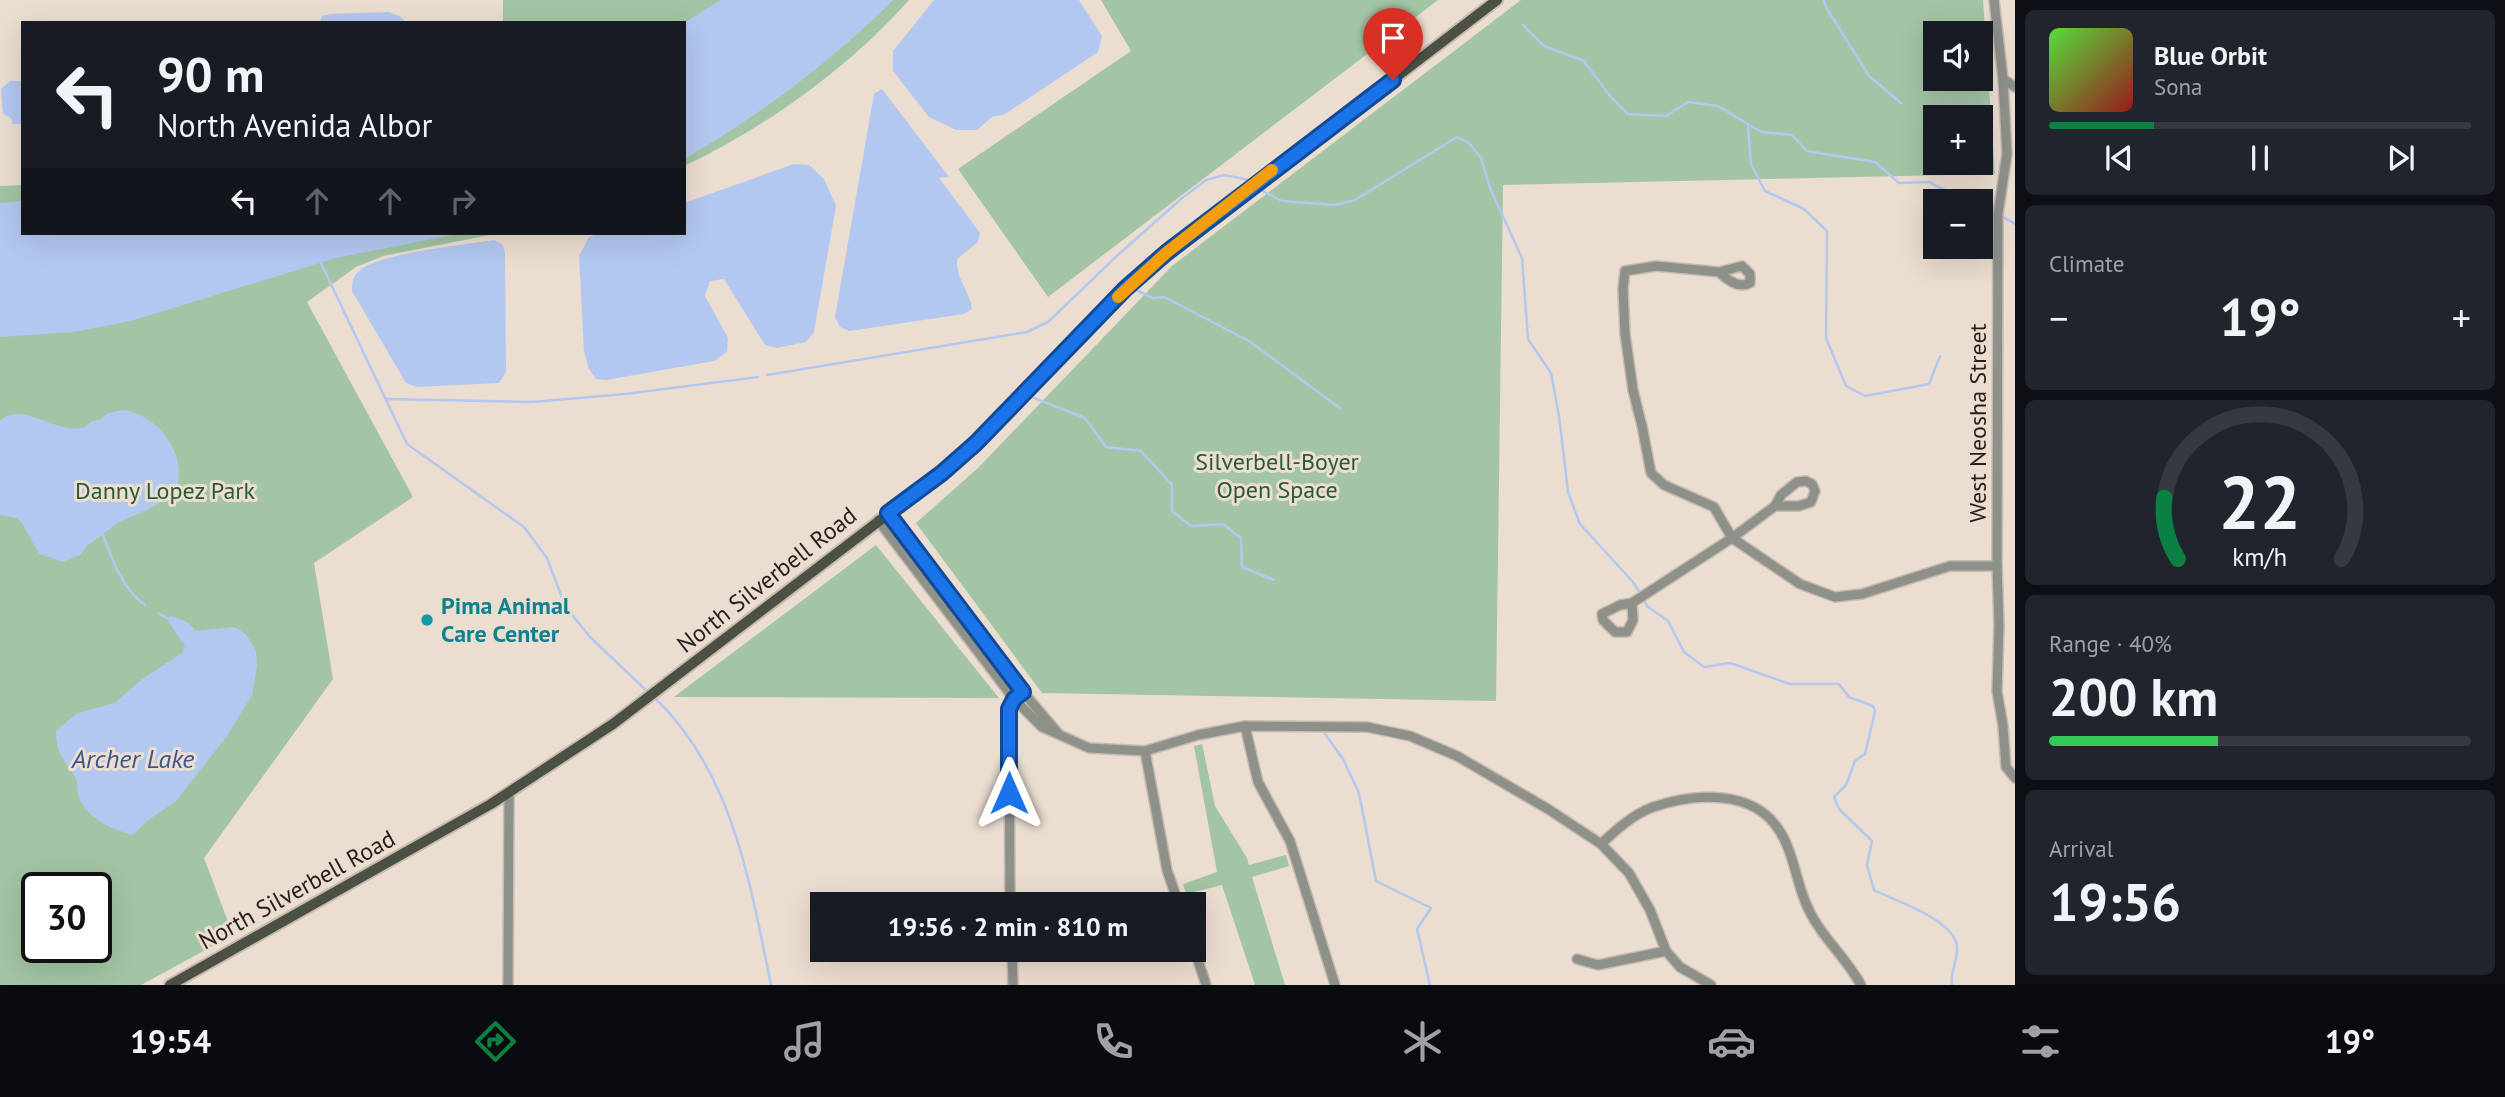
<!DOCTYPE html>
<html lang="en">
<head>
<meta charset="utf-8">
<style>
	body { margin:0; font-family:"PT Sans",sans-serif; background:#20242c; color:#f1f3f6; height:100vh; display:flex; flex-direction:column; font-size:26px; white-space:nowrap }
	* { box-sizing:border-box; margin:0 }
	p { font-size:23px; color:#9ea1a6 }
	.icon { flex:none; width:38px; height:38px; fill:none; stroke:currentColor; stroke-width:2; stroke-linecap:round; stroke-linejoin:round }
	.map { position:relative; flex:1; overflow:hidden }
	.side { display:flex; flex-direction:column; gap:10px; padding:10px; background:#0d0f14; width:490px }
	.side>* { flex:none }
	.top-card { position:absolute; left:21px; top:21px; width:665px; height:214px; border-radius:0px; box-shadow:0 7px 28px #0002; background:#171b24; color:#f1f3f6; overflow:hidden }
	.tools { position:absolute; left:1923px; top:21px; display:grid; gap:14px }
	.tools a { display:grid; place-items:center; width:70px; height:70px; border-radius:0px; background:#171b24; box-shadow:0 7px 28px #0002; font-size:35px }
	.speed { position:absolute; left:21px; top:872px; display:flex; gap:14px; font-size:35px; font-weight:700; text-align:center }
	.speed>* { display:grid; place-content:center; width:91px; height:91px; border-radius:50%; background:#171b24; box-shadow:0 7px 28px #0002; line-height:1 }
	.speed .limit { border:4px solid #111; border-radius:10px; background:#fff; color:#111 }
	.pin { position:absolute; display:grid; place-items:center; width:60px; height:60px; color:#fff; margin:-72px -30px; border-radius:50% 50% 50% 0; rotate:-45deg; box-shadow:0 0 7px #0007 }
	.pin .icon { rotate:45deg }
	.me { position:absolute; width:77px; margin:-38px; rotate:0deg; stroke-linejoin:round; filter:drop-shadow(0 0 5px #0008) }
	.turn { display:flex; align-items:center; gap:24px; height:147px; padding:0 21px; font-size:32px }
	.turn .icon { width:91px; height:91px; stroke-width:2.5 }
	.turn b { display:block; font-size:49px; line-height:60px }
	.lanes { display:flex; align-items:center; height:66px; padding:0 21px; background:#0003; justify-content:center; gap:35px; direction:ltr }
	.lanes .off { opacity:.35 }
	.big { font-size:52px; font-weight:800; line-height:1.1 }
	.side .tile { flex:1; display:flex; flex-direction:column; justify-content:center; gap:10px; min-width:0; padding:0 24px; border-radius:10px; background:#20242c }
	.side .dial { align-items:center; gap:0 }
	.dial svg { height:182px; overflow:visible; fill:none; stroke:#363941; stroke-width:7; stroke-linecap:round; text-anchor:middle }
	.dial text { fill:#f1f3f6; stroke:none }
	.song { display:flex; align-items:center; gap:21px }
	.cover { width:84px; height:84px; border-radius:10px; background:linear-gradient(135deg,hsl(110 70% 55%),hsl(0 70% 35%)) }
	.played { height:7px; border-radius:4px; background:linear-gradient(90deg,#0b8043 25%,#363941 25%) }
	.keys { display:flex; justify-content:space-around; direction:ltr }
	.heat { display:flex; justify-content:space-between; align-items:center; font-size:38px; direction:ltr }
	.charge { height:10px; border-radius:5px; background:linear-gradient(90deg,#34c759 40%,#363941 0) }
	.trip { position:absolute; left:810px; top:892px; width:396px; height:70px; border-radius:0px; background:#171b24; box-shadow:0 7px 28px #0002; font-weight:800; line-height:70px; text-align:center }
	.dock { display:flex; height:112px; justify-content:space-around; align-items:center; background:#090b0e; color:#9ea1a6 }
	.dock .icon { width:49px; height:49px }
	.dock .on { color:#0b8043 }
	.dock b { font-size:32px; color:#f1f3f6 }
	main { display:flex; flex:1; min-height:0 }
	.map>svg:first-child { display:block }
</style>
</head>
<body>
<main>
<div class="map">
<svg width="2015" height="985" viewBox="0 0 2015 985">
	<rect width="100%" height="100%" fill="#ebddd0"/>
	<g fill="#a3c4a5" fill-rule="evenodd">
		<path d="M 503,0 L 909,0 C 850,67 765,128 684,166 L 684,23 L 503,23 Z"/>
		<polygon points="1101,0 1438,0 1048,297 958,169 1131,51"/>
		<path d="M 1521,0 L 1983,0 L 1995,174 L 1503,185 L 1496,701 L 1042,693 L 916,523 L 978,468 L 1172,266 ZM 1936,33 L 1981,33 L 1981,79 L 1936,79 ZM 1936,117 L 1981,117 L 1981,163 L 1936,163 Z"/>
		<path d="M 23,185 L 23,233 L 500,233 L 383,256 L 356,267 L 307,302 L 413,497 L 314,563 L 333,679 L 204,858 L 233,935 L 141,985 L 0,985 L 0,186 ZM 37,887 L 96,887 L 96,947 L 37,947 Z"/>
		<polygon points="876,545 999,698 674,697"/>
		<polygon points="1202,744 1215,806 1247,858 1249,865 1286,855 1289,866 1252,877 1285,985 1255,985 1222,885 1186,894 1183,884 1217,872 1194,746"/>
	</g>
	<g fill="#b3c8f1">
		<path d="M 721,0 L 893,0 C 831,62 760,115 684,159 L 684,23 Z"/>
		<polygon points="934,0 1079,0 1102,36 1098,52 1005,114 992,117 977,130 956,130 929,117 893,71 893,51"/>
		<polygon points="389,12 401,17 406,23 319,23 322,16 331,14"/>
		<polygon points="10,81 23,81 23,124 12,124 12,119 3,114 1,89"/>
		<path d="M 882,89 L 949,177 L 939,178 L 980,233 L 978,242 L 957,259 C 956,280 969,289 972,309 L 964,314 L 849,331 L 840,327 L 835,317 L 874,94 Z"/>
		<polygon points="794,164 809,165 824,179 836,206 814,332 806,342 777,348 765,345 724,279 710,281 705,296 728,338 727,352 714,361 606,380 596,379 589,369 584,351 579,256 589,237 601,233 684,233 684,203"/>
		<polygon points="23,201 23,233 463,233 336,258 131,321 74,332 0,337 0,203"/>
		<path d="M 494,240 L 503,245 L 505,253 L 506,372 L 499,383 L 417,387 L 406,383 L 352,291 C 352,283 352,277 359,271 C 378,253 465,245 494,240 Z"/>
		<path d="M 122,410 C 156,413 187,452 177,487 L 175,487 L 171,496 L 147,510 L 119,522 L 87,546 L 80,555 L 63,562 L 39,554 L 22,523 L 16,518 L 0,515 L 0,421 C 23,400 55,434 82,428 C 85,427 89,424 91,422 C 98,419 101,421 106,414 Z"/>
		<path d="M 170,616 C 181,619 190,621 195,631 L 234,627 L 246,634 L 256,651 L 257,667 L 252,695 L 227,736 L 176,801 L 147,821 L 133,835 C 113,830 88,819 79,798 C 76,791 79,783 75,777 C 64,759 56,754 56,731 L 77,713 L 115,703 L 141,680 L 182,653 L 185,646 L 168,621 Z"/>
	</g>
	<g fill="none" stroke-linecap="round" stroke-linejoin="round">
		<g stroke="#b3c8f1" stroke-width="2.5">
			<polyline points="1824,0 1826,7 1869,76 1901,103"/>
			<path d="M 1523,25 L 1544,46 L 1584,61 L 1610,96 L 1628,114 L 1666,116 L 1688,102 L 1718,106 L 1761,132 L 1792,135 L 1807,151 L 1875,162 L 1899,183 L 1930,182 C 1943,193 1961,192 1975,201"/>
			<polyline points="1748,126 1751,164 1765,191 1804,209 1827,231 1826,338 1846,386 1865,396 1929,384 1940,356"/>
			<polyline points="1259,185 1264,192 1282,201 1335,205 1355,200 1457,137 1469,143 1481,158 1490,188 1522,258 1528,339 1551,373 1559,416 1568,492 1580,524 1633,582 1640,593"/>
			<polyline points="1981,205 2015,224"/>
			<polyline points="319,259 407,444 524,527 547,558 565,606 590,637 650,694"/>
			<polyline points="1138,291 1153,298 1164,297 1249,341 1341,409"/>
			<polyline points="767,375 1027,332 1048,322 1120,253 1181,199 1206,180 1224,175 1254,181"/>
			<polyline points="1034,398 1085,418 1106,447 1141,451 1172,485 1172,511 1191,526 1223,524 1241,538 1242,567 1274,580"/>
			<polyline points="386,399 532,402 625,394 758,377"/>
			<path d="M 103,535 C 112,560 123,590 145,605"/>
			<path d="M 1643,599 L 1647,606 L 1668,621 L 1684,652 L 1704,667 L 1730,663 L 1790,684 L 1839,684 L 1849,697 L 1873,706 L 1875,711 L 1865,754 L 1855,761 L 1846,785 L 1834,797 L 1839,809 L 1872,841 L 1867,865 L 1874,890 C 1896,901 1955,920 1957,947 C 1958,960 1950,972 1952,985"/>
			<polyline points="158,613 169,619"/>
			<path d="M 655,698 C 733,773 750,883 771,985"/>
			<polyline points="1325,734 1343,759 1359,793 1376,881 1431,908 1417,929 1430,985"/>
		</g>
		<g stroke="#c7bbaf" stroke-width="12">
			<g id="minor">
				<polyline points="1994,0 2003,79 2007,154 1998,214 1997,566 1999,626 1997,691 2003,726 2006,767 2015,778"/>
				<polyline points="2003,79 2015,87"/>
				<path d="M 1719,272 C 1727,280 1738,289 1750,283 L 1750,274 L 1742,266 L 1719,272 L 1656,266 L 1625,271 L 1623,289 L 1625,334 L 1633,390 L 1642,426 L 1651,473 L 1664,485 L 1714,507 L 1732,538 L 1800,584 L 1835,597 L 1862,594 L 1950,566 L 1997,566"/>
				<polyline points="888,513 1023,692 1057,732"/>
				<polyline points="878,520 1014,699 1042,727 1089,748 1145,751 1198,735 1245,726 1367,727 1410,736 1457,756 1548,809 1601,844 1629,873 1650,910 1666,951 1680,967 1711,985"/>
				<polyline points="1632,603 1633,620 1627,632 1615,632 1603,620 1602,614 1620,605 1632,603 1732,538 1775,506 1781,495 1797,482 1806,481 1812,484 1815,491 1811,502 1799,506 1775,506"/>
				<polyline points="1245,726 1258,782 1290,841 1335,985"/>
				<polyline points="1145,751 1167,870 1179,905"/>
				<path d="M 1601,844 C 1616,830 1632,815 1653,807 C 1694,793 1753,789 1779,830 C 1794,853 1796,882 1807,906 C 1820,936 1846,957 1861,985"/>
				<polyline points="1010,905 1009,709 1016,697"/>
				<polyline points="1194,948 1206,985"/>
				<polyline points="1012,950 1013,985"/>
				<polyline points="1577,959 1598,965 1666,951"/>
				<polyline points="508,985 509,793"/>
			</g>
		</g>
		<g stroke="#c7bbaf" stroke-width="14">
			<polyline id="major" points="170,985 491,804 613,724 942,473 1009,412 1125,289 1166,253 1497,0"/>
		</g>
		<use href="#minor" stroke="#8e908a" stroke-width="9"/>
		<use href="#major" stroke="#4b5044" stroke-width="10"/>
	</g>
	<g fill="none" stroke-linecap="round" stroke-linejoin="round">
		<g stroke="#114b97" stroke-width="18">
			<polyline id="route" points="1009,793 1009,709 1014,699 1023,692 888,513 942,473 976,443 1125,289 1166,253 1393,80"/>
		</g>
		<use href="#route" stroke="#1a73e8" stroke-width="12"/>
		<polyline stroke="#f59e0b" stroke-width="12" points="1118,297 1166,253 1272,170"/>
	</g>
	<circle fill="#0f9aa8" stroke="#ebddd0" stroke-width="2.5" cx="427" cy="620" r="7"/>
	<g text-anchor="middle" stroke-width="6" stroke-linejoin="round" paint-order="stroke">
		<g font-size="24" fill="#241f1b" stroke="#ebddd0">
			<text transform="translate(1978 423) rotate(-90)" y="8">West Neosha Street</text>
			<text transform="translate(767 580) rotate(-38)" y="8">North Silverbell Road</text>
			<text transform="translate(297 890) rotate(-29)" y="8">North Silverbell Road</text>
		</g>
		<g font-size="24" fill="#285c2f" stroke="#ebddd0">
			<text x="1277" y="470">Silverbell-Boyer<tspan x="1277" dy="28">Open Space</tspan></text>
			<text x="165" y="499">Danny Lopez Park</text>
		</g>
		<g font-size="24" font-weight="bold" fill="#0d838f" stroke="#ebddd0" text-anchor="start">
			<text x="441" y="614">Pima Animal<tspan x="441" dy="28">Care Center</tspan></text>
		</g>
		<g font-size="26" font-style="italic" fill="#3b568b" stroke="#ebddd0">
			<text x="133" y="768">Archer Lake</text>
		</g>
	</g>
</svg>
<div class="tools">
<a><svg class="icon" aria-label="sound" viewBox="0 0 24 24"><path d="M4 9h4l5-4v14l-5-4H4zM17 9q2 3 0 6"/></svg></a>
<a>+</a>
<a>−</a>
</div>
<div class="speed"><div class="limit">30</div></div>
<div class="pin" style="left:1393px;top:80px;background:#d93025"><svg class="icon" aria-label="arrive" viewBox="0 0 24 24"><path d="M6 21V4h12l-3 4 3 4H6"/></svg></div>
<svg class="me" style="left:1009px;top:793px" viewBox="-20 -20 40 40"><path d="M0-17L14 15 0 8-14 15z" fill="#1a73e8" stroke="#fff" stroke-width="4"/></svg>
<div class="trip">19:56 · 2 min · 810 m</div>
<div class="top-card">
<div class="turn"><svg class="icon" aria-label="left" viewBox="0 0 24 24"><path d="M17 20v-9H6M10 6l-5 5 5 5"/></svg><div><b>90 m</b>North Avenida Albor</div></div>
<div class="lanes"><svg class="icon" aria-label="left" viewBox="0 0 24 24"><path d="M17 20v-9H6M10 6l-5 5 5 5"/></svg><svg class="icon off" aria-label="ahead" viewBox="0 0 24 24"><path d="M12 20V5M6 11l6-6 6 6"/></svg><svg class="icon off" aria-label="ahead" viewBox="0 0 24 24"><path d="M12 20V5M6 11l6-6 6 6"/></svg><svg class="icon off" aria-label="right" viewBox="0 0 24 24"><path d="M7 20v-9h11M14 6l5 5-5 5"/></svg></div>
</div>
</div>
<section class="side">
<div class="tile">
<div class="song"><i class="cover"></i><div><b>Blue Orbit</b><p>Sona</p></div></div>
<div class="played"></div>
<div class="keys"><svg class="icon" aria-label="previous" viewBox="0 0 24 24"><path d="M18 5L8 12l10 7zM5 5v14"/></svg><svg class="icon" aria-label="pause" viewBox="0 0 24 24"><path d="M8 5v14M16 5v14"/></svg><svg class="icon" aria-label="next" viewBox="0 0 24 24"><path d="M6 5l10 7-10 7zM19 5v14"/></svg></div>
</div>
<div class="tile"><p>Climate</p>
<div class="heat"><a>−</a><b class="big">19°</b><a>+</a></div>
</div>
<div class="tile dial"><svg viewBox="0 0 100 80">
<path d="M14 69A42 42 0 1 1 86 69"/>
<path d="M14 69A42 42 0 0 1 8 42" stroke="#0b8043"/>
<text x="50" y="56" font-size="32" font-weight="700">22</text>
<text x="50" y="72" font-size="11">km/h</text>
</svg></div>
<div class="tile"><p>Range · 40%</p><b class="big">200 km</b><div class="charge"></div></div>
<div class="tile"><p>Arrival</p><b class="big">19:56</b></div>
</section>
</main>
<nav class="dock">
<b>19:54</b>
<svg class="icon on" aria-label="directions" viewBox="0 0 24 24"><path d="M12 3l9 9-9 9-9-9zM9 14v-3h6M13 9l2 2-2 2"/></svg>
<svg class="icon" aria-label="music" viewBox="0 0 24 24"><path d="M9 18V5l10-2v13"/><circle cx="6" cy="18" r="3"/><circle cx="16" cy="16" r="3"/></svg>
<svg class="icon" aria-label="phone" viewBox="0 0 24 24"><path d="M5 4h4l2 5-3 2q2 4 5 5l2-3 5 2v4C11 20 4 13 5 4z"/></svg>
<svg class="icon" aria-label="climate" viewBox="0 0 24 24"><path d="M12 3v18M4 7l16 10M4 17L20 7"/></svg>
<svg class="icon" aria-label="car" viewBox="0 0 24 24"><path d="M5 17H2v-5l4-1 3-4h7l3 4 3 1v5h-3M9 17h6M6 11h13"/><circle cx="7" cy="17" r="2"/><circle cx="17" cy="17" r="2"/></svg>
<svg class="icon" aria-label="filters" viewBox="0 0 24 24"><path d="M4 7h16M4 17h16"/><circle cx="9" cy="7" r="2"/><circle cx="15" cy="17" r="2"/></svg>
<b>19°</b>
</nav>
</body>
</html>
